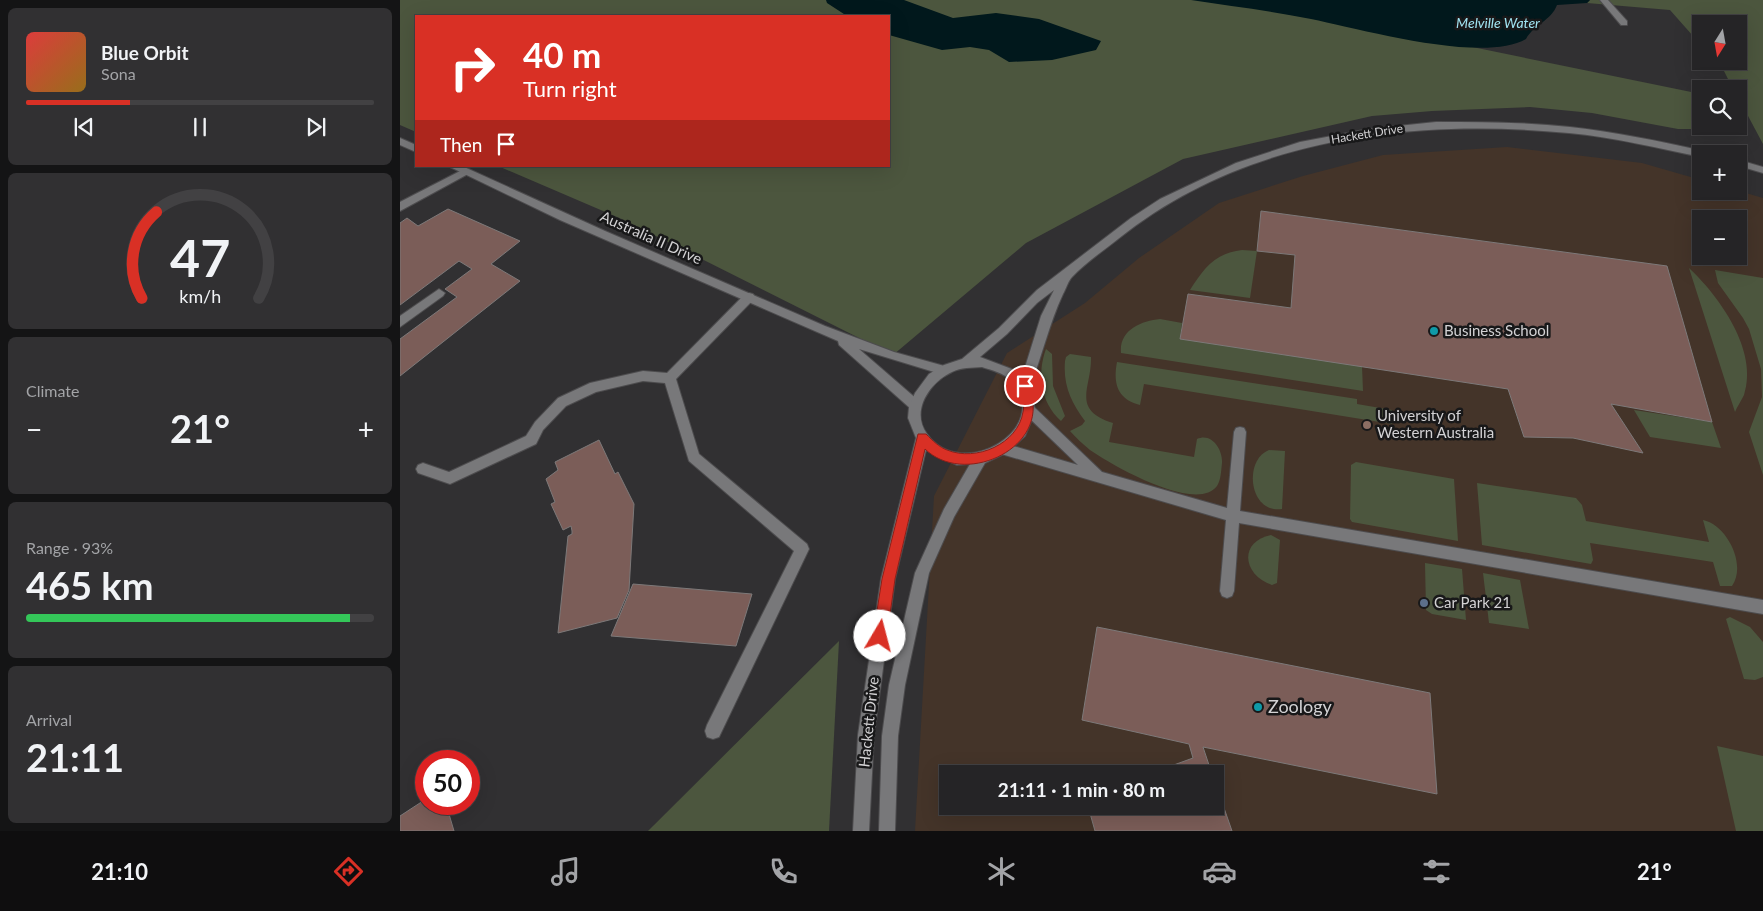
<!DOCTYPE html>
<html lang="en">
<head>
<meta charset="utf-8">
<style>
	body { margin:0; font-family:Lato,sans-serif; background:#313032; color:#f1f3f6; height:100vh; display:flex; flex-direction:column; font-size:19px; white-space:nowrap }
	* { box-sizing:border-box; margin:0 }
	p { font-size:16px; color:#a3a4a7 }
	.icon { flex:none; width:28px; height:28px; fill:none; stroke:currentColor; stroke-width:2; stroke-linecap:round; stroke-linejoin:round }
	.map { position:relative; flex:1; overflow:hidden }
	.details { display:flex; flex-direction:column; gap:8px; padding:8px; background:#141415; width:400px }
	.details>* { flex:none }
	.banner { position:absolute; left:15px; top:15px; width:475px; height:152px; border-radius:0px; box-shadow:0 5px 20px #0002,0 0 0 1px #424143; background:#d93025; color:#fff; overflow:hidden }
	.needle { width:32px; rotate:191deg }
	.fabs { position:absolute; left:1292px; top:15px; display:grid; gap:10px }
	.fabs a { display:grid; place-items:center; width:55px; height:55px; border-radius:0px; background:#252426; box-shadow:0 5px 20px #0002,0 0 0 1px #424143; font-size:25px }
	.speed { position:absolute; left:15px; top:750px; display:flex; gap:10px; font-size:25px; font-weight:700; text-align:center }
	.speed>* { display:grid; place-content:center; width:65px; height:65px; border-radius:50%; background:#252426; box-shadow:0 5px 20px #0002,0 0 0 1px #424143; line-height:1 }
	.speed .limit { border:8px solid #d22; background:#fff; color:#111 }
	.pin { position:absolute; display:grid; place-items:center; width:42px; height:42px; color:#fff; margin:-21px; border:2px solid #fff; border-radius:50%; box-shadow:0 1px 5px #0007 }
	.me { position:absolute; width:55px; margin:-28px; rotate:8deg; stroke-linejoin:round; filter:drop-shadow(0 0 4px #0008) }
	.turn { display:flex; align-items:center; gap:18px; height:105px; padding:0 25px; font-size:22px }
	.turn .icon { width:65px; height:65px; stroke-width:2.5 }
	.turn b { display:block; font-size:35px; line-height:42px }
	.then { display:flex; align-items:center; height:48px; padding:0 25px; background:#0003; gap:10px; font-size:19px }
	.big { font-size:38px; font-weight:700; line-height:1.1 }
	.details .card { flex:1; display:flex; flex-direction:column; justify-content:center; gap:8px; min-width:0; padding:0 18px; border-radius:8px; background:#313032 }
	.details .dial { align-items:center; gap:0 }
	.dial svg { height:130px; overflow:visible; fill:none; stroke:#424143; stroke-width:7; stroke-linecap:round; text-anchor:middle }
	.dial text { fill:#f1f3f6; stroke:none }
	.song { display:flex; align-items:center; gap:15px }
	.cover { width:60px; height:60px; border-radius:8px; background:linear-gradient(135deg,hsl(0 70% 55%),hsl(40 70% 35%)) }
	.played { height:5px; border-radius:2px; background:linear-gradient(90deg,#d93025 30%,#424143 30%) }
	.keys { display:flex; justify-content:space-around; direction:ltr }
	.heat { display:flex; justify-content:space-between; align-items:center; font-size:28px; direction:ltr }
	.charge { height:8px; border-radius:4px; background:linear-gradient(90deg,#34c759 93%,#424143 0) }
	.trip { position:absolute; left:539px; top:765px; width:285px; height:50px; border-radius:0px; background:#252426; box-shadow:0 5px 20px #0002,0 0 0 1px #424143; font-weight:700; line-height:50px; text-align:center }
	.tab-bar { display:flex; height:80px; justify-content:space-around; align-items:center; background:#0f0e0f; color:#a3a4a7 }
	.tab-bar .icon { width:35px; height:35px }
	.tab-bar .on { color:#d93025 }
	.tab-bar b { font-size:22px; color:#f1f3f6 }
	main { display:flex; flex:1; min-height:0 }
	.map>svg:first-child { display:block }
</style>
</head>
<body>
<main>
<section class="details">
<div class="card">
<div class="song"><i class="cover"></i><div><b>Blue Orbit</b><p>Sona</p></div></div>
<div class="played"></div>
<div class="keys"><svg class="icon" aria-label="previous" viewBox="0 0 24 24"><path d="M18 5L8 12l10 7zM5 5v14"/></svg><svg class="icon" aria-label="pause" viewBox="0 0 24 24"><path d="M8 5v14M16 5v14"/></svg><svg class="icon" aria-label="next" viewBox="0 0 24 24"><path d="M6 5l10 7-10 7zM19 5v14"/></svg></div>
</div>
<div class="card dial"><svg viewBox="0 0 100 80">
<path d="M14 69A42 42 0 1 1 86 69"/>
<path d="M14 69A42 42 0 0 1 23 16" stroke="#d93025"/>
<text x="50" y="56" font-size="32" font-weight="700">47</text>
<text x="50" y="72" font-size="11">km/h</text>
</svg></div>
<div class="card"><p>Climate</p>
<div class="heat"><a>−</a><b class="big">21°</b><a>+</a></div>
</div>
<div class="card"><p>Range · 93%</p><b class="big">465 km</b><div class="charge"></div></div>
<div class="card"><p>Arrival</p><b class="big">21:11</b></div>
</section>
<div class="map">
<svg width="1363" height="831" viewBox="0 0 1363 831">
	<rect width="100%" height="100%" fill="#313032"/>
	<path fill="#443429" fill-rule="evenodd" d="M 1107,147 L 1242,163 L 1301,180 L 1301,191 L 1339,191 L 1363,198 L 1363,831 L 515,831 L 534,496 L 607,353 L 685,303 L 739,258 L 819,203 L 903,176 L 983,155 ZM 1301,219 L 1339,219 L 1339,256 L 1301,256 ZM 548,774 L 815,774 L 815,806 L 548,806 Z"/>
	<g fill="#4c563e">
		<polygon points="0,0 843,0 1301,94 1301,126 1308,126 1299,129 1278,129 1192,113 1130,107 1032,111 972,116 783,159 626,243 493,355 224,220 98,166 489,166 489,16 16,16 16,132 0,125"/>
		<polygon points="1190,0 1363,0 1363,144 1339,99 1339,89 1333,89 1324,71 1316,61 1339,61 1339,24 1301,24 1301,45 1270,10 1187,3"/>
		<path d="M 842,250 L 857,251 L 850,298 L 790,290 C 804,268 815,253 842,250 Z"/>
		<path d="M 1289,268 C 1319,296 1359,351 1344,395 C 1341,401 1337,407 1335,412 Z"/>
		<polygon points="1315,270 1363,278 1363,475 1349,432 1362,397 1361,369 1349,329 1343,318 1318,283"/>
		<path d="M 760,319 L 782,323 L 780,338 L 962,366 L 963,391 L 721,353 C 719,330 741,321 760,319 Z"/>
		<path d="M 646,349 L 652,354 L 653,386 L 665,416 L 661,421 C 640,402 637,373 646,349 Z"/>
		<path d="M 670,354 L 691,357 C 692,388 670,409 713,423 L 709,442 L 794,457 L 797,439 C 812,432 823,450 822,463 C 821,471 821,480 817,486 C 796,514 710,464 690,450 C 683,444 676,438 670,431 L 682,425 L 685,421 C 671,402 663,385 665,361 L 666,357 Z"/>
		<path d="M 717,362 L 957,399 L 957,404 L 992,410 L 992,424 L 744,384 L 740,405 C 717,399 713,383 717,362 Z"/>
		<polygon points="1234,410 1312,422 1321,448 1250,437"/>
		<path d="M 869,450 L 885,451 L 882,509 C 849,514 843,460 869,450 Z"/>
		<polygon points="956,462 1054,479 1058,541 952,522 950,519 951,465"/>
		<path d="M 1077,483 L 1176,498 L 1182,505 L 1186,521 L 1309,542 L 1303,520 C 1327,525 1347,565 1332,586 L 1320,586 L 1313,562 L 1190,543 L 1193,560 L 1191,564 L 1082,545 Z"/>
		<path d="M 871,535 L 880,540 L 877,583 L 872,585 C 843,575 838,542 871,535 Z"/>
		<polygon points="1025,563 1062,569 1066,620 1032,614 1026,610"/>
		<polygon points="1083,573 1120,580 1129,629 1089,623"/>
		<polygon points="1330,617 1350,627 1363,642 1363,677 1355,680 1344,679 1326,619"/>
		<polygon points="439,641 429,831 248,831"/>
		<polygon points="1317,746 1363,756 1363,831 1336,831"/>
	</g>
	<g fill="#01181c">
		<polygon points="426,0 504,0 553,18 596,13 639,19 701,41 696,50 652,60 609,62 589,50 570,47 542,50 489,35 489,16 447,16 427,3"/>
		<path d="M 791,0 L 1190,0 L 1187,3 L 1157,5 C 1151,21 1134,24 1126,39 C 1083,64 961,29 911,19 C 871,11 831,6 791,0 Z"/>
	</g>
	<g fill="#7b5d58" stroke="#7d7979">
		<polygon points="48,209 120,241 91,264 120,281 0,376 0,339 57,297 45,289 72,269 59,261 0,305 0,223 7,218 18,226"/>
		<polygon points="861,211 1267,266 1312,422 1211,404 1243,453 1173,438 1124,437 1108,389 780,339 788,294 891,308 895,255 857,251"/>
		<polygon points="199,440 215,474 218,472 234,504 229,590 217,618 158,633 168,536 172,534 172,531 171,526 163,530 151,504 155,502 146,479 158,470 155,462"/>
		<polygon points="233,584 352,594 336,646 211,636"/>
		<polygon points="697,627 1030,693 1037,794 803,747 812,774 749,774 793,758 789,744 682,720"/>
		<polygon points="815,782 832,831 695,831 688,806 815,806"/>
		<polygon points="26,799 26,804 46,804 54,831 0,831 0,816"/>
	</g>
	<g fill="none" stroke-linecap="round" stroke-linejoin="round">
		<g stroke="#4d4c4e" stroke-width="2">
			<g id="service">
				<polygon points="1200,0 1208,0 1227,21 1227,25 1221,25"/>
				<polygon points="64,169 68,170 68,174 0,211 0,202"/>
				<polygon points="39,289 45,293 43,296 0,327 0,316"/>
				<polygon points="349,293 353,294 355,297 353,300 276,379 299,454 407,544 409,549 319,737 313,739 307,737 305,731 307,725 394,551 289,461 265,383 243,381 196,392 166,406 143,430 136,444 50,484 18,473 16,469 18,465 23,463 49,472 126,436 135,422 158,398 190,383 243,371 267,373 345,294"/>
				<polygon points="629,405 633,406 702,472 827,508 834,432 836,428 840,427 844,428 846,432 840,511 1363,600 1363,614 839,523 834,591 832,596 827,598 822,596 820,591 826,520 598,453 597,449 598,445 603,443 678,465 625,414 623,410 625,406"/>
			</g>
		</g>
		<g stroke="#4d4c4e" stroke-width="2">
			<g id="minor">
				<polygon points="0,138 16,145 16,152 0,145"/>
				<polygon points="48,166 62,166 205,231 425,326 494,352 548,367 550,370 548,373 544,375 459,349 519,401 521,405 519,409 511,409 439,345 438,341 160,220"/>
			</g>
		</g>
		<g stroke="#4d4c4e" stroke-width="2">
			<g id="secondary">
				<path d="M 1036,122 C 1081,122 1126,122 1170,127 C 1215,132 1259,141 1303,151 L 1308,154 L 1301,154 L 1301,157 C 1257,148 1213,137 1169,133 C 1012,118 845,137 718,239 C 703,251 685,263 672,277 C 668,281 666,289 663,294 C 649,324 642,356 630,387 L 633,392 L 635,412 L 625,436 L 608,452 L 585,463 L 554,517 L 529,573 L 505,685 L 498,736 L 495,831 L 479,831 L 482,736 L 489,685 L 515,573 L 544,509 L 570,464 L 557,465 L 526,450 L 495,579 L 474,735 L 469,831 L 453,831 L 458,735 L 481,579 L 516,438 L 508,418 L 509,407 L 515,393 L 529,374 L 544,365 L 562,359 L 599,328 L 637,290 L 731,218 L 760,199 L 836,163 L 900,142 L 969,129 ZM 654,290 L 641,316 L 622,377 L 617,371 L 580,357 L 607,334 L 637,303 ZM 582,367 C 591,370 604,373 610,380 C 656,426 563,484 527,434 C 510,411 530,382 552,372 C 561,367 572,368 582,367 Z"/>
				<polygon points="1339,160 1363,167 1363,173 1339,166"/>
			</g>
		</g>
		<use href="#service" fill="#78787a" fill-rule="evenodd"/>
		<use href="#minor" fill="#78787a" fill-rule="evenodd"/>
		<use href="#secondary" fill="#78787a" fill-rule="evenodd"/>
	</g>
	<path fill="#d93025" stroke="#8d1f18" d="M 625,381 C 632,383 631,390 632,397 C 644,451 563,486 525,449 L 495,579 L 487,636 L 485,641 L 480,643 L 475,641 L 473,636 L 482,579 L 518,434 L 526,434 C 533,441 539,447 547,450 C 576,462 618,444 623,412 C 625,404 621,394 619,386 Z"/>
	<g fill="#0f9aa8" stroke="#181819" stroke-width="2">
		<circle cx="1034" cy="331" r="5"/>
		<circle cx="858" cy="707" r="5"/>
	</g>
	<circle fill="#8d6e63" stroke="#181819" stroke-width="2" cx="967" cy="425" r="5"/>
	<circle fill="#5c6f8a" stroke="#181819" stroke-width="2" cx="1024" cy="603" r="5"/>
	<g text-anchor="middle" stroke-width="5" stroke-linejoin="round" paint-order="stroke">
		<g font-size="12" fill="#d3d2d4" stroke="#181819">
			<text transform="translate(967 134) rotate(-9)" y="4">Hackett Drive</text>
		</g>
		<g font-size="14" font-style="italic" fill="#a0e3f1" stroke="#181819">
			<text x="1098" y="28">Melville Water</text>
		</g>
		<g font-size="15" fill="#d3d2d4" stroke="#181819">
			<text transform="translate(251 238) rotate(24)" y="5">Australia II Drive</text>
			<text transform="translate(469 722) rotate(-84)" y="5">Hackett Drive</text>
		</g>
		<g font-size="15" fill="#d3d2d4" stroke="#181819" text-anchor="start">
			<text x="1044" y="336">Business School</text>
			<text x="977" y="421">University of<tspan x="977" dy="17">Western Australia</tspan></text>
			<text x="1034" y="608">Car Park 21</text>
		</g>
		<g font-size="18" fill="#d3d2d4" stroke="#181819" text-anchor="start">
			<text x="868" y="713">Zoology</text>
		</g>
	</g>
</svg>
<div class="fabs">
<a><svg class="needle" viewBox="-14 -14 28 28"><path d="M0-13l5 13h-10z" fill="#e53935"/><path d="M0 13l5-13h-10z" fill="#a3a4a7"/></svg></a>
<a><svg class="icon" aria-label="search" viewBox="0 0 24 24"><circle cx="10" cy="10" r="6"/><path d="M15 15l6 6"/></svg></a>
<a>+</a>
<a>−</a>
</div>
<div class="speed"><div class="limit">50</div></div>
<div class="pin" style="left:625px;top:386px;background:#d93025"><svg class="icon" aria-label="arrive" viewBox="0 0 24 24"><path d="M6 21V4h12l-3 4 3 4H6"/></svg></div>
<svg class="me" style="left:480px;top:636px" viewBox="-20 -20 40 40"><circle r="19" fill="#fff"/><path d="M0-13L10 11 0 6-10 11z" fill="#d93025"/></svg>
<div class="trip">21:11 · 1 min · 80 m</div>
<div class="banner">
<div class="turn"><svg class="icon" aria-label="right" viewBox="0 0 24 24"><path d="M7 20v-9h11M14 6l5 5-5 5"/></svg><div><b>40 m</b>Turn right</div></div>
<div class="then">Then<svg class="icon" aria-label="arrive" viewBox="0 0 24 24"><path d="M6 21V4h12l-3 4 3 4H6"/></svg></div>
</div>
</div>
</main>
<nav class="tab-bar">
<b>21:10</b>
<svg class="icon on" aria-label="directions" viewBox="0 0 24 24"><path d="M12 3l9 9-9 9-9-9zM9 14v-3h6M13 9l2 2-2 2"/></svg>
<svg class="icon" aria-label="music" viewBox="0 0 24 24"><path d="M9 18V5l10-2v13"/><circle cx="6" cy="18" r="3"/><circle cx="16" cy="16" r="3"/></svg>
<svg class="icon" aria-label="phone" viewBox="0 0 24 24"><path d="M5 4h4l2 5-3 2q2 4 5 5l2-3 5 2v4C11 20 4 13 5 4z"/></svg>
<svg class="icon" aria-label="climate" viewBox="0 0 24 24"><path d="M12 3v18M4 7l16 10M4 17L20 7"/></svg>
<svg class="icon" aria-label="car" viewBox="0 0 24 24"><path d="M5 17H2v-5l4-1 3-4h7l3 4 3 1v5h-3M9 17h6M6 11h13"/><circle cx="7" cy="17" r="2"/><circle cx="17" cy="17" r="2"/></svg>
<svg class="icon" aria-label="filters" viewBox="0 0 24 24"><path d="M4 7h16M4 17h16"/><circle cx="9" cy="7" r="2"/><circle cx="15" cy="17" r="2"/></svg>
<b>21°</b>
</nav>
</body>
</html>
